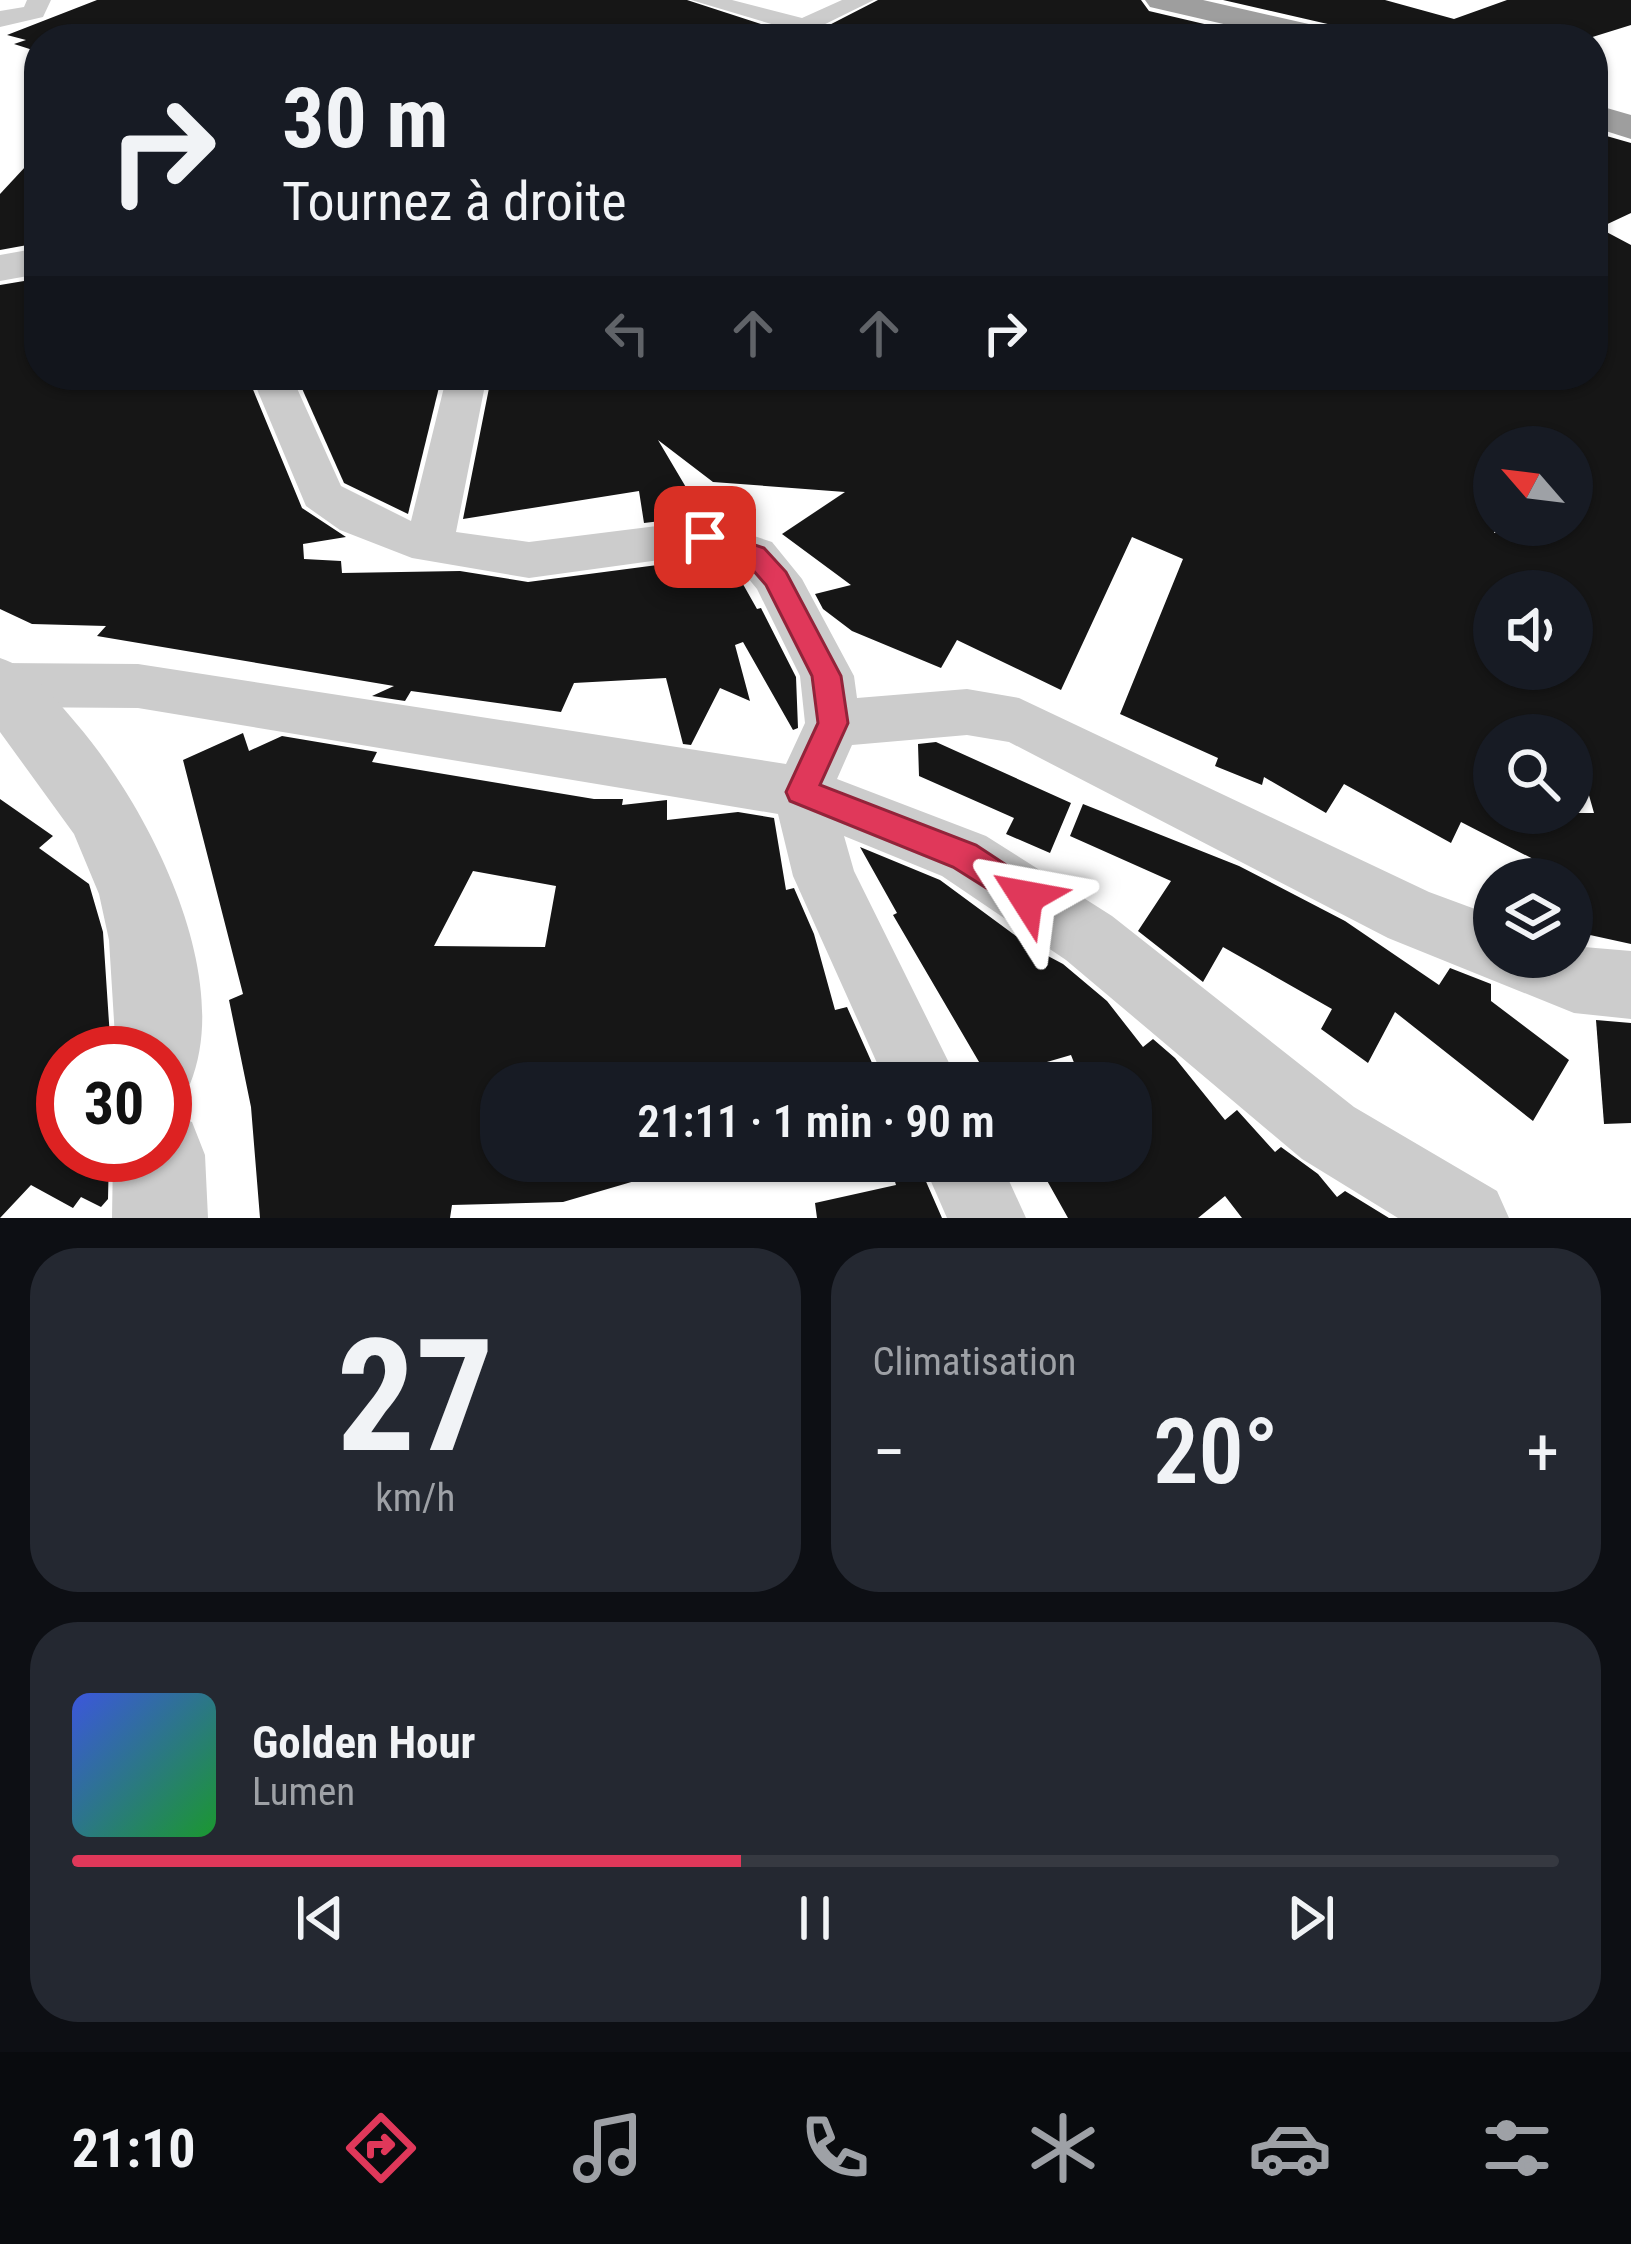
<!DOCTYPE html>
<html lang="fr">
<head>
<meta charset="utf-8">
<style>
	body { margin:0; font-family:"Roboto Condensed",sans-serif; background:#242831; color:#f1f3f6; height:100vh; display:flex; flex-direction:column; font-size:45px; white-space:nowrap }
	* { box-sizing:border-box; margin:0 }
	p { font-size:39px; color:#9ea1a6 }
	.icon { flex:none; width:66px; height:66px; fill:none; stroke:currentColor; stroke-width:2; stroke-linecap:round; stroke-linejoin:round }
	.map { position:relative; height:1218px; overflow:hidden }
	.panel { display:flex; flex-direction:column; gap:30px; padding:30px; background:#0d0f14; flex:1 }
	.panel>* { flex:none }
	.top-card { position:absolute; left:24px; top:24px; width:1584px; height:366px; border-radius:48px; box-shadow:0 3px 9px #0004; background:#171b24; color:#f1f3f6; overflow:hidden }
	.needle { width:78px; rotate:298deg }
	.fabs { position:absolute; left:1473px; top:426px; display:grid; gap:24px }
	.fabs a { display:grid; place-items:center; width:120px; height:120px; border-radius:50%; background:#171b24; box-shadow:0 3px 9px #0004; font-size:60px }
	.speed { position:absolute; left:36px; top:1026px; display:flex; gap:24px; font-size:60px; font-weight:700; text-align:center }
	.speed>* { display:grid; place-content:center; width:156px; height:156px; border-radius:50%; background:#171b24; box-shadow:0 3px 9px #0004; line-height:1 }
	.speed .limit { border:18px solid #d22; background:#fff; color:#111 }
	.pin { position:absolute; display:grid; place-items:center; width:102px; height:102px; color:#fff; margin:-51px; border-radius:24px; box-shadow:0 6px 18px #0006 }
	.me { position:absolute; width:132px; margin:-66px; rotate:304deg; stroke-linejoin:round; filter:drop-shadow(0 0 9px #0008) }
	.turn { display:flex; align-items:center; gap:42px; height:252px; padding:0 60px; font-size:54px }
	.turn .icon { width:156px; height:156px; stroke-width:2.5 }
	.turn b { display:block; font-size:84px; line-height:102px }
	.lanes { display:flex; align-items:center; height:114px; padding:0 60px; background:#0003; justify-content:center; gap:60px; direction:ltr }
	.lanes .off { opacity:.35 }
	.big { font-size:90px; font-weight:600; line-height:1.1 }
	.panel .tile { flex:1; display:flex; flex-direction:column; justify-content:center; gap:18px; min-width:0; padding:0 42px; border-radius:48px; background:#242831 }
	.panel .dial { align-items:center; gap:0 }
	.dial b { font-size:156px; line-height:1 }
	.song { display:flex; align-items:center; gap:36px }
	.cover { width:144px; height:144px; border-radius:18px; background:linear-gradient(135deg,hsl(230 70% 55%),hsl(130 70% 35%)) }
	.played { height:12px; border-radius:6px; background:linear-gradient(90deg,#e0385a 45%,#363941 45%) }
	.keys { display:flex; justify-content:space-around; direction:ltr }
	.heat { display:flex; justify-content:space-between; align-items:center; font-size:66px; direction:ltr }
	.panel .tiles { flex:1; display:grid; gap:30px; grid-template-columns:1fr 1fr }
	.tile:last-child { grid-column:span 2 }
	.trip { position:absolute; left:480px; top:1062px; width:672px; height:120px; border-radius:48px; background:#171b24; box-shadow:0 3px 9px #0004; font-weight:600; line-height:120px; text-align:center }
	.tab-bar { display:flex; height:192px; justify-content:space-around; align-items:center; background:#090b0e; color:#9ea1a6 }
	.tab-bar .icon { width:84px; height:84px }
	.tab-bar .active { color:#e0385a }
	.tab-bar b { font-size:54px; color:#f1f3f6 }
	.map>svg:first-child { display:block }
</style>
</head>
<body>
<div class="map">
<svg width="1631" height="1218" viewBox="0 0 1631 1218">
	<rect width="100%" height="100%" fill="#fff"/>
	<g fill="#161616" fill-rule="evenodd">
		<polygon points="97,0 687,0 804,38 878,0 1141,0 1149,11 1268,39 39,39 39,52 14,44 26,40 7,35"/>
		<polygon points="1223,0 1385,0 1454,19 1507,0 1631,0 1631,25 1586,39 1353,39 1345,28"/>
		<path d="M 1603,135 L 1631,143 L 1631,213 L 1599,228 L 1631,245 L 1631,944 L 1590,935 L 1572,879 L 1461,822 L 1451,843 L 1344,784 L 1326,813 L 1264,777 L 1262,785 L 1215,766 L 1218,758 L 1120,714 L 1183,559 L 1132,537 L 1061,690 L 957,640 L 941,668 L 852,631 L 823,609 L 815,594 L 851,585 L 782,534 L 845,492 L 713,482 L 658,440 L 703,516 L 644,523 L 639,491 L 463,519 L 491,378 L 1017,375 L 1034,386 L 1052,375 L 1371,375 L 1384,388 L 1441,375 L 1593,375 L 1593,210 ZM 1572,443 L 1572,525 L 1494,533 L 1494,447 ZM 1494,591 L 1572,591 L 1572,669 L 1494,669 ZM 1494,735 L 1572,735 L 1594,813 L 1494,813 Z"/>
		<polygon points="39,152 33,244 0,250 0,194"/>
		<polygon points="30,280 30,289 39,287 39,375 247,375 302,508 346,537 303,544 304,559 341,561 342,573 460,571 528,582 703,559 735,570 757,609 761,608 796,677 798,728 793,730 743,642 735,645 750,701 720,688 691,745 683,744 666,678 574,683 561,712 411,691 405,701 372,696 394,686 97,636 106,626 32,624 0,609 0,285"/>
		<polygon points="296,375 442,375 408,514 344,483"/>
		<path d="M 243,733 L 249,751 L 282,736 L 377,752 L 372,762 L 594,799 L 623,799 L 622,805 L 667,800 L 667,820 L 738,812 L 774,818 L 786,890 L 794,888 L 814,934 L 835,1010 L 847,1007 L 881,1083 L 501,1083 L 501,1161 L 667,1161 L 669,1171 L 563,1202 L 452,1205 L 450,1218 L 260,1218 L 251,1107 L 229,1000 L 243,994 L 183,760 ZM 473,871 L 556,886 L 545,947 L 434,946 Z"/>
		<polygon points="936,742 1071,803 1050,853 1006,834 1014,818 919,776 918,744"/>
		<polygon points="0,799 53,836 39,848 89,884 103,932 111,1053 63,1053 63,1155 109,1155 108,1199 101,1207 81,1197 73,1208 31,1185 0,1218"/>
		<polygon points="1083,804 1239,866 1345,921 1439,985 1450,968 1491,984 1491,1001 1569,1060 1533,1121 1395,1012 1368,1063 1321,1029 1332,1009 1223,947 1203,982 1138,931 1171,881 1070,836"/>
		<polygon points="860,847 940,880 1031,947 1063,964 1107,1001 1143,1047 1153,1039 1175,1058 1225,1120 1237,1110 1275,1152 1281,1147 1318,1174 1337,1197 1345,1191 1389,1218 1242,1218 1225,1196 1198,1218 1068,1218 1036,1161 1131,1161 1131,1083 1082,1083 1071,1055 989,1079 893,915 897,913"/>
		<polygon points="1596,1020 1631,1023 1631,1123 1604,1124"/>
		<polygon points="917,1161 942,1218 817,1218 815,1203 896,1185 892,1172"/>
	</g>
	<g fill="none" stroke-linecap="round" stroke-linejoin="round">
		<g fill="#ccc" fill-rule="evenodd">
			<polygon points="27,0 51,0 43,17 0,27 0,11 24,7"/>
			<polygon points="691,0 732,0 802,18 842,0 874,0 805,34"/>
			<polygon points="251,375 291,375 341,486 411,521 447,375 487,375 456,532 529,542 705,520 772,542 802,579 854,676 857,698 967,689 1019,698 1429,892 1494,916 1494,957 1572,957 1572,946 1631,951 1631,1019 1574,1013 1388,938 1009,742 967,735 852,745 837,779 986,836 1112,916 1354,1107 1497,1191 1509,1218 1398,1218 1302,1159 1066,960 942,876 844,836 854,871 959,1083 886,1083 793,876 778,814 138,708 0,707 0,663 138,664 786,764 805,723 800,676 757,589 738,566 703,554 529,578 412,558 340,530 306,506"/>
			<polygon points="922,1161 1000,1161 1026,1218 947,1218"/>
		</g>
		<g fill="#ccc" fill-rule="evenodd">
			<polygon points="39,248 39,274 0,281 0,255"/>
			<path d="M 0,658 C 33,669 53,696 75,722 C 147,805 235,974 190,1084 L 165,1094 L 165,1053 L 116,1053 L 109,940 L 99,894 L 74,834 L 0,732 Z"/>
			<polygon points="165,1111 192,1122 205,1155 208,1218 112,1218 113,1155 165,1155"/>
		</g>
		<g fill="#9e9e9e" fill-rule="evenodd">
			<polygon points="1145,0 1203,0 1344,32 1349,39 1288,39 1150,7"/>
			<polygon points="1593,104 1631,115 1631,139 1593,127"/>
		</g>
	</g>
	<polygon fill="#e0385a" stroke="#92243a" stroke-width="3" points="705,528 764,548 786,572 841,676 848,723 820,785 976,845 1038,886 1043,897 1038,908 1026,913 953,867 790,801 786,792 818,723 812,676 766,585 745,561 696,544 696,531"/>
</svg>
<div class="fabs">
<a><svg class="needle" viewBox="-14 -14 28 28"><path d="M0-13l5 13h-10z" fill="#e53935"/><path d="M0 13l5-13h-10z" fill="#9ea1a6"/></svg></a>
<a><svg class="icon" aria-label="sound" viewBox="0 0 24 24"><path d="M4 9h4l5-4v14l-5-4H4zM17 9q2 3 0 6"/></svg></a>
<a><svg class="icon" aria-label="search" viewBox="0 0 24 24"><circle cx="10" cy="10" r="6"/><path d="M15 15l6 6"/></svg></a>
<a><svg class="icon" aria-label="layers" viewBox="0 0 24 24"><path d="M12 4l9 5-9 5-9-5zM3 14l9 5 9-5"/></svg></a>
</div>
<div class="speed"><div class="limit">30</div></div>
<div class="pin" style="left:705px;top:537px;background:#d93025"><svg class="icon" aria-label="arrive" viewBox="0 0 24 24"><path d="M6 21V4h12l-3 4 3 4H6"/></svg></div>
<svg class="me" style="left:1026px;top:897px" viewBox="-20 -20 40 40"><path d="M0-17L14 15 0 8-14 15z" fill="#e0385a" stroke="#fff" stroke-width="4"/></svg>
<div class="trip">21:11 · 1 min · 90 m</div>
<div class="top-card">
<div class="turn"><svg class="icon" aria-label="right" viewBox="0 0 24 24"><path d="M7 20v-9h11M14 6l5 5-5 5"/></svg><div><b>30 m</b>Tournez à droite</div></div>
<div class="lanes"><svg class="icon off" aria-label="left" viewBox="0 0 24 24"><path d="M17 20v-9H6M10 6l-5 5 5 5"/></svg><svg class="icon off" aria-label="ahead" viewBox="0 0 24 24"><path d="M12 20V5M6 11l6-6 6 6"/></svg><svg class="icon off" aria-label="ahead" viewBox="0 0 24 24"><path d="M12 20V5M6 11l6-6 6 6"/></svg><svg class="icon" aria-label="right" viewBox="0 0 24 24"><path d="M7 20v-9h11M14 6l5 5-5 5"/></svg></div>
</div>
</div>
<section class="panel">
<div class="tiles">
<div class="tile dial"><b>27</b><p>km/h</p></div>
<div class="tile"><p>Climatisation</p>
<div class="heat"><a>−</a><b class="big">20°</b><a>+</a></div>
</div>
<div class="tile">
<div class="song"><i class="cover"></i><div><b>Golden Hour</b><p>Lumen</p></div></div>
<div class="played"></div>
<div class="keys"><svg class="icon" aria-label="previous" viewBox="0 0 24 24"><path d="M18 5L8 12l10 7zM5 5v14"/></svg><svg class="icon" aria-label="pause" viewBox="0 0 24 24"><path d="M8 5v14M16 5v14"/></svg><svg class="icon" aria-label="next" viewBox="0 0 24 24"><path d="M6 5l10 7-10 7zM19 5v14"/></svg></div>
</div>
</div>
</section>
<nav class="tab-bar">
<b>21:10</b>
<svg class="icon active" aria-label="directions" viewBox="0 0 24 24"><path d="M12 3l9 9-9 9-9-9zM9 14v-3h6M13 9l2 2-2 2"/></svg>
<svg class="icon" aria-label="music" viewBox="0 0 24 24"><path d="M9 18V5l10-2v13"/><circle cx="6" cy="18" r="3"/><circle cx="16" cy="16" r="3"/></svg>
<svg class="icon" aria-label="phone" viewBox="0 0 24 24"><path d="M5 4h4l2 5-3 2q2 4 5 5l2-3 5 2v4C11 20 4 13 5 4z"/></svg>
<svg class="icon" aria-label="climate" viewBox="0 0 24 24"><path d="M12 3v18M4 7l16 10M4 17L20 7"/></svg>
<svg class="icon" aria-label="car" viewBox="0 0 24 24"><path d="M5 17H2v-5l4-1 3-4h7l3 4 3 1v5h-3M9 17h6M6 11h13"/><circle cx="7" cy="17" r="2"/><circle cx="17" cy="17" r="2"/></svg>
<svg class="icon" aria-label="filters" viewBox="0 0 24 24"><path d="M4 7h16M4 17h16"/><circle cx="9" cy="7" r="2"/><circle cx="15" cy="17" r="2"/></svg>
</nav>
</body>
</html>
